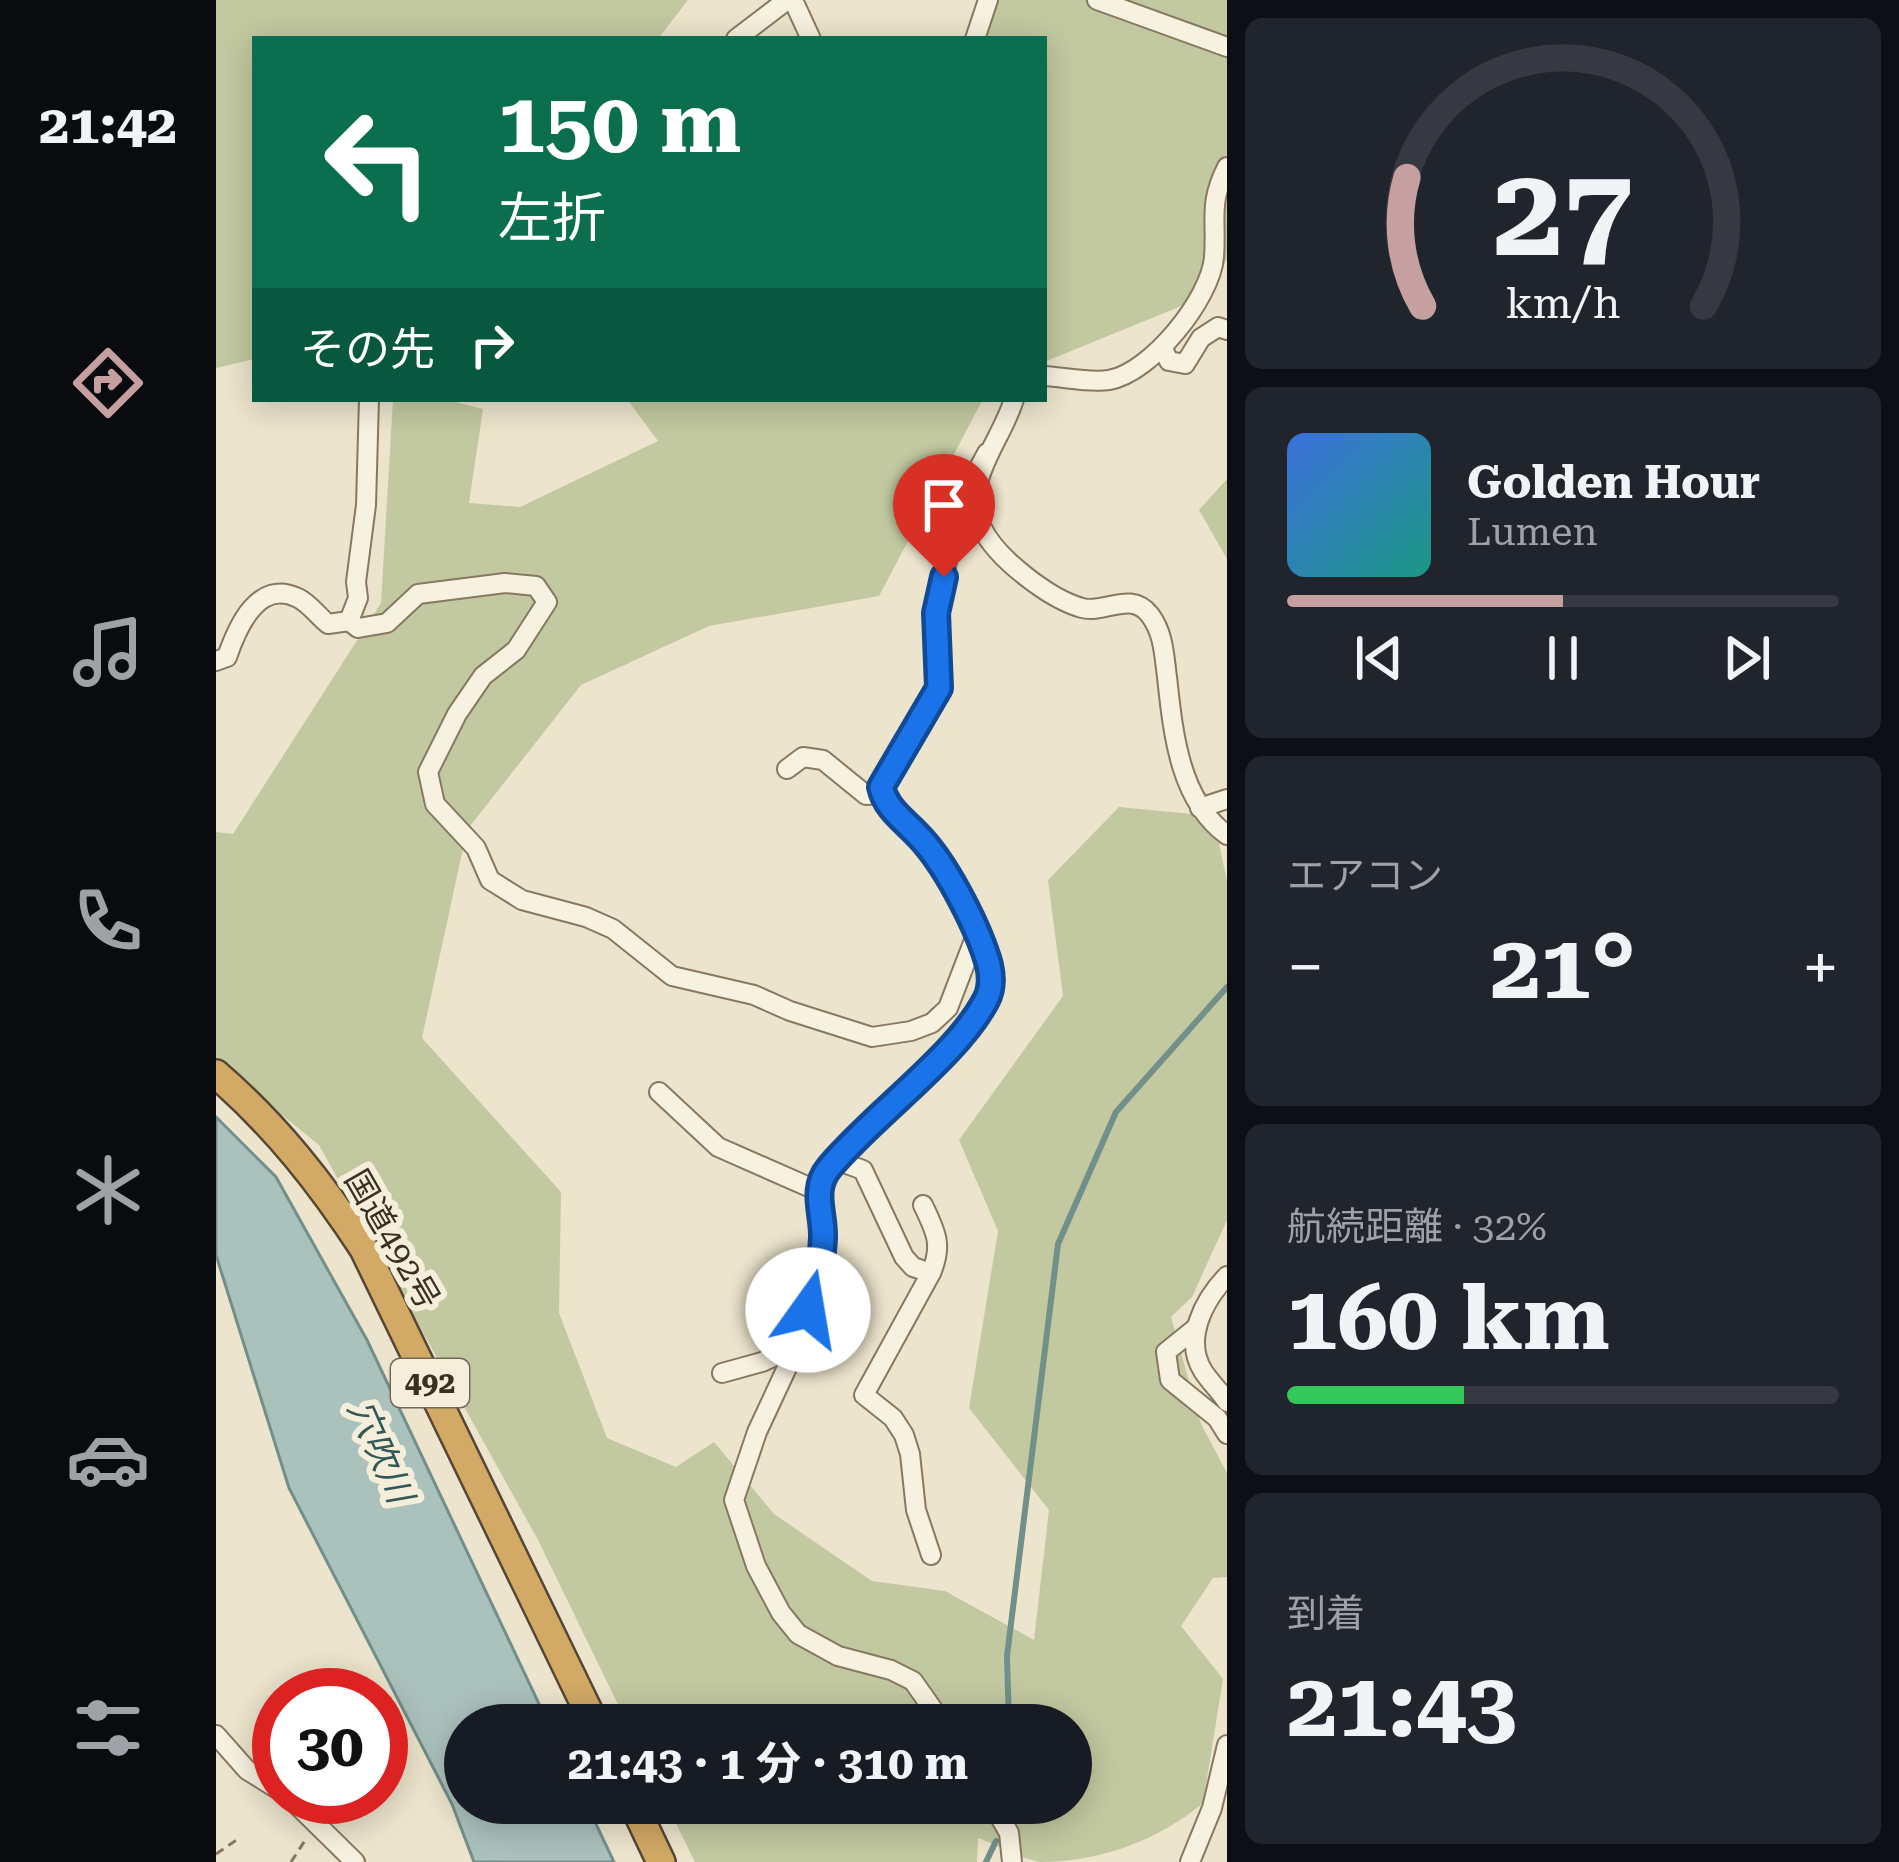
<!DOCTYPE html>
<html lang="ja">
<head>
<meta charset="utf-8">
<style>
	body { margin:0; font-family:"Roboto Serif","Noto Sans JP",serif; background:#20242c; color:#f1f3f6; height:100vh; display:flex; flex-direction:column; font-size:45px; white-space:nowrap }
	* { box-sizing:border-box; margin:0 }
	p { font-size:39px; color:#9ea1a6 }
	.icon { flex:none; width:66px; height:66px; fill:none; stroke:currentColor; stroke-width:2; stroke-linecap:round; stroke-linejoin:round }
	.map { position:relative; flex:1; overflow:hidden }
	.drawer { display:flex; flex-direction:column; gap:18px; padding:18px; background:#0d0f14; width:672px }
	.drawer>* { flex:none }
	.top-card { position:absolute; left:36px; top:36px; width:795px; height:366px; border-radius:0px; box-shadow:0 6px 30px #0003; background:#0b6e4f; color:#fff; overflow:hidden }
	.speed { position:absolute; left:36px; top:1668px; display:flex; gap:24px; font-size:60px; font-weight:700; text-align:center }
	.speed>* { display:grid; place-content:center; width:156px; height:156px; border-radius:50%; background:#171b24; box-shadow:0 6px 30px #0003; line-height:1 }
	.speed .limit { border:18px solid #d22; background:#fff; color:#111 }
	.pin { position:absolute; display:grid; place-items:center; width:102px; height:102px; color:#fff; margin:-123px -51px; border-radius:50% 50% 50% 0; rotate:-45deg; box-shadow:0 0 12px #0007 }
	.pin .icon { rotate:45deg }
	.me { position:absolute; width:132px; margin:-66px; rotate:13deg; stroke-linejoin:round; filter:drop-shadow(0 0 9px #0008) }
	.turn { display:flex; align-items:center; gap:42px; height:252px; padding:0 48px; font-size:54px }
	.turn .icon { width:156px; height:156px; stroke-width:2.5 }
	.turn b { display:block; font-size:84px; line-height:102px }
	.then { display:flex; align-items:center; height:114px; padding:0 48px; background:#0003; gap:24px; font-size:45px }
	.big { font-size:90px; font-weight:700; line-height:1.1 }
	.drawer .widget { flex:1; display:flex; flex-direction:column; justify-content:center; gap:18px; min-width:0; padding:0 42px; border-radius:18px; background:#20242c }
	.drawer .dial { align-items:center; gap:0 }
	.dial svg { height:312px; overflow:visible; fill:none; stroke:#363941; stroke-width:7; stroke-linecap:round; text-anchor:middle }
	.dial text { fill:#f1f3f6; stroke:none }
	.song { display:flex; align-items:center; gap:36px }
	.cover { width:144px; height:144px; border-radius:18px; background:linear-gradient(135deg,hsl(220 70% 55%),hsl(170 70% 35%)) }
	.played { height:12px; border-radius:6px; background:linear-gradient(90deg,#c6a0a0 50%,#363941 50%) }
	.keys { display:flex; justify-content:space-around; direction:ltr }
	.heat { display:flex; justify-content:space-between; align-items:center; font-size:66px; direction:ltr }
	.charge { height:18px; border-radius:9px; background:linear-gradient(90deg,#34c759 32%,#363941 0) }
	.trip { position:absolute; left:228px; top:1704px; width:648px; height:120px; border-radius:60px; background:#171b24; box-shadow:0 6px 30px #0003; font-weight:700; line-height:120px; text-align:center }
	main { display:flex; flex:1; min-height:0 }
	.dock { display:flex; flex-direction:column; width:216px; justify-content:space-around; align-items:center; background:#090b0e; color:#9ea1a6 }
	.dock .icon { width:84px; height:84px }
	.dock .on { color:#c6a0a0 }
	.dock b { font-size:54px; color:#f1f3f6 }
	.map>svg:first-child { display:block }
</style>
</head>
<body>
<main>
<nav class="dock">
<b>21:42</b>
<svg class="icon on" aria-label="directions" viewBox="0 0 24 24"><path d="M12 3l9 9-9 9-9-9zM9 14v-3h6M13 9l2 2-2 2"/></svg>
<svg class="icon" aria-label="music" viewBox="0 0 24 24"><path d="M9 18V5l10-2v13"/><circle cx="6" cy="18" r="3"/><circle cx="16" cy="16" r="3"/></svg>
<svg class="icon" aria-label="phone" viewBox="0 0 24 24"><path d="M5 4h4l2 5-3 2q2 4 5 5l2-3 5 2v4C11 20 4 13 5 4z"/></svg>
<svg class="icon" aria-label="climate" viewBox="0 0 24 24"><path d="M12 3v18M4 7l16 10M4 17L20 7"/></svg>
<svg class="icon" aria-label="car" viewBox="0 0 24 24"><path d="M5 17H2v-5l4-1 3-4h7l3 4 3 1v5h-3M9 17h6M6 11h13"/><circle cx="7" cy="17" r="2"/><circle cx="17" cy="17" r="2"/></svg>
<svg class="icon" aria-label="filters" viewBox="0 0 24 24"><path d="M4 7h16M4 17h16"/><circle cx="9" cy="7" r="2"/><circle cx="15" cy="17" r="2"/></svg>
</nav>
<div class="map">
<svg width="1011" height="1862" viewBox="0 0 1011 1862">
	<rect width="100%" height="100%" fill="#ece4cc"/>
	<g fill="#c2c9a0">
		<polygon points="0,0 472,0 442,39 39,39 39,359 0,368"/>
		<polygon points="767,0 1011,0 1011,260 985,298 828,362 828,39 760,39"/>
		<path d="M 177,399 L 227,399 L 267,409 L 253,503 L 304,507 L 442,441 L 411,399 L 767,399 L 663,596 L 493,626 L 365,685 L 251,830 L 206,1038 L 345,1192 L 343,1313 L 391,1438 L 460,1467 L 498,1442 L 558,1514 L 656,1581 L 729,1591 L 818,1640 L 833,1510 L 753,1408 L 782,1231 L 743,1140 L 847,996 L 832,880 L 903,807 L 997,816 L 1011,881 L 1011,1220 L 976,1297 L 955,1317 L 985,1424 L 1011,1473 L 1011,1577 L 997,1578 L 965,1626 L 1007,1679 L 987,1803 C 943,1840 884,1862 824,1862 C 803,1858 782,1845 762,1838 L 761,1862 L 479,1862 L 450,1803 L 855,1803 L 855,1725 L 412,1725 L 322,1540 L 103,1145 L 0,1062 L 0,832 L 17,834 L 165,603 Z"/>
		<polygon points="1011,479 1011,559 983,510"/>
	</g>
	<polygon fill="#abc1bc" stroke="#728f8a" stroke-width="3" points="0,1117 60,1177 151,1340 333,1725 249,1725 249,1803 370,1803 398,1862 258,1862 236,1804 73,1488 0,1255"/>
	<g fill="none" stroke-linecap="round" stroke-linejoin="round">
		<g stroke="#728f8a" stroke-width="6">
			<polyline points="793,1725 791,1656 842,1244 900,1112 1011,987"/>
			<polyline points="794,1803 795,1813"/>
			<polyline points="770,1862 780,1841"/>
		</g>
		<g stroke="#887861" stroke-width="22">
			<g id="minor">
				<polyline points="577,0 595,39"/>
				<polyline points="881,0 1011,47"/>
				<polyline points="520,39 571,0"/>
				<polyline points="759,39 772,0"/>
				<polyline points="946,347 953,361 969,364 985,338 1002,327 1011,330"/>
				<path d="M 828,376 C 848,377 873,383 893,380 C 935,373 995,298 998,257 C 1001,220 992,204 1011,167"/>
				<path d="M 798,399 C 786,441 744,482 766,528 C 781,559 834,599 866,608 C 888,614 915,590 934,615 C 948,634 948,655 951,677 C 957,732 963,800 1011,835"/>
				<path d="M 133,621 L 142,628 L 171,623 L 202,594 L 289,583 L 320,586 L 331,602 L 300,650 L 267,676 L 241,714 L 212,772 L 219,804 L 260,848 L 274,880 L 306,900 L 370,917 L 397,929 L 456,976 L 538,995 L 574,1011 L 656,1037 L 695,1031 L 716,1023 L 732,1008 L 760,935 C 749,912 739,886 724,864 C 707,837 672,817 665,787 L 723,688 L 720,613 L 743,505 L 771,453"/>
				<path d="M 0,661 L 11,657 C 21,628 42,578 82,598 C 93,603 103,617 112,624 L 133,621 L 142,598 L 140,582 L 150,505 L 153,399"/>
				<polyline points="571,769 587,757 607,760 650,795 667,794"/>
				<polyline points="984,808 1011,799"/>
				<polyline points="443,1092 502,1147 602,1191"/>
				<polyline points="620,1160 647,1170 688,1257 697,1267 715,1273 648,1395 677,1418 688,1435 694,1454 700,1510 715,1555"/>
				<path d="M 707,1205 C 720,1232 727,1245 715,1273"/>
				<path d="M 1011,1276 C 988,1300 967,1339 987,1371 C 994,1382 1004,1391 1011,1402"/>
				<polyline points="981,1327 950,1352 954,1380 1001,1418 1011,1434"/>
				<polyline points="506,1373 546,1362 579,1347"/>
				<path d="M 728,1725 L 697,1681 L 675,1670 L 622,1656 L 582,1634 L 565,1613 L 540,1566 L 518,1500 L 541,1432 L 575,1359 L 602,1275 L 607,1237 L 602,1191 L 605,1179 L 761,1015 C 780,985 774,966 760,935"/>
				<polyline points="0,1735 31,1770 63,1790"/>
				<polyline points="73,1797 139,1862"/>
				<polyline points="776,1803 793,1833 796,1862"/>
				<polyline points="974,1862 996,1808 1011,1745"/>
			</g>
		</g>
		<g stroke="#564634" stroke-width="32">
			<g id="highway">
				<path d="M 0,1074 C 60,1126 105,1183 148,1249 L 379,1725"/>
				<polyline points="417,1803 445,1862"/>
			</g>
		</g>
		<g stroke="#887861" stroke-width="3" stroke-dasharray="9 6" stroke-linecap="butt">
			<polyline points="0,1854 22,1839"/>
			<polyline points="75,1862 90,1839"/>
		</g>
		<use href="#minor" stroke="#f7f1df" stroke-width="18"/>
		<use href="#highway" stroke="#d2a965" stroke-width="27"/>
	</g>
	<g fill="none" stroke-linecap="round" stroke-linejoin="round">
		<g stroke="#114b97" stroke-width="30">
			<path id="route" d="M 592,1310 C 599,1287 606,1263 607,1238 C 608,1213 595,1190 613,1168 C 656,1116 741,1056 770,1000 C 776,989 776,978 773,965 C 763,929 733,871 709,843 C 693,823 671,812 665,787 L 723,688 L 720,613 L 728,577"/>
		</g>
		<use href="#route" stroke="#1a73e8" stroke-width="21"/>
	</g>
	<g text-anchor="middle" stroke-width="12" stroke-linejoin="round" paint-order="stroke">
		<rect fill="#f4eedb" stroke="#72685a" stroke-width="3" x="175" y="1359" width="78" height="48" rx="9"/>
		<g font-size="30" font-weight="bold" fill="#3a2f23">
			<text x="214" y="1393">492</text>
		</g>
		<g font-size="33" fill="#3a2f23" stroke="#f4eedb">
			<text transform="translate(177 1239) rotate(60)" y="12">国道492号</text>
		</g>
		<g font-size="36" font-style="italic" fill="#335858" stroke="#f4eedb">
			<text transform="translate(165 1451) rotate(66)" y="13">穴吹川</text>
		</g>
	</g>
</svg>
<div class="speed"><div class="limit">30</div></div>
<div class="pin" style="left:728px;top:577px;background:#d93025"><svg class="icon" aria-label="arrive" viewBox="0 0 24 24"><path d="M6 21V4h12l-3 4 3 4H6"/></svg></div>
<svg class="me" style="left:592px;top:1310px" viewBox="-20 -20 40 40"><circle r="19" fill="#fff"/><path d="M0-13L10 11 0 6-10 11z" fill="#1a73e8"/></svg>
<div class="trip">21:43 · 1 分 · 310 m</div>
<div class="top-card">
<div class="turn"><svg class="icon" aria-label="left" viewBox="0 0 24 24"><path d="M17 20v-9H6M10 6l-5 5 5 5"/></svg><div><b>150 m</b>左折</div></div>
<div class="then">その先<svg class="icon" aria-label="right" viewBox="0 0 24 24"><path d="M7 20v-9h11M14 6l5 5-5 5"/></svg></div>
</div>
</div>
<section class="drawer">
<div class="widget dial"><svg viewBox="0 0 100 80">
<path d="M14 69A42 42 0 1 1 86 69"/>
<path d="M14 69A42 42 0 0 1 10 36" stroke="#c6a0a0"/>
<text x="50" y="56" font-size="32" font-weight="700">27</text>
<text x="50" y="72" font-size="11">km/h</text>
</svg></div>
<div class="widget">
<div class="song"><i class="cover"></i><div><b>Golden Hour</b><p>Lumen</p></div></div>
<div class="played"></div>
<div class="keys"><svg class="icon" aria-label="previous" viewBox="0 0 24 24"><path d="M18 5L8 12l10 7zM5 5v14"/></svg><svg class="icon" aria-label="pause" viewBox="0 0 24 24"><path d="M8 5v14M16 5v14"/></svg><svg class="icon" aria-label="next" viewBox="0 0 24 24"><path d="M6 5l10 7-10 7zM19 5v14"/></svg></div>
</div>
<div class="widget"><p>エアコン</p>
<div class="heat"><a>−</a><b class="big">21°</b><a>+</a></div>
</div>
<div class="widget"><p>航続距離 · 32%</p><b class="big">160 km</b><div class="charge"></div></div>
<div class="widget"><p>到着</p><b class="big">21:43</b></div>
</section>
</main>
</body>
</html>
